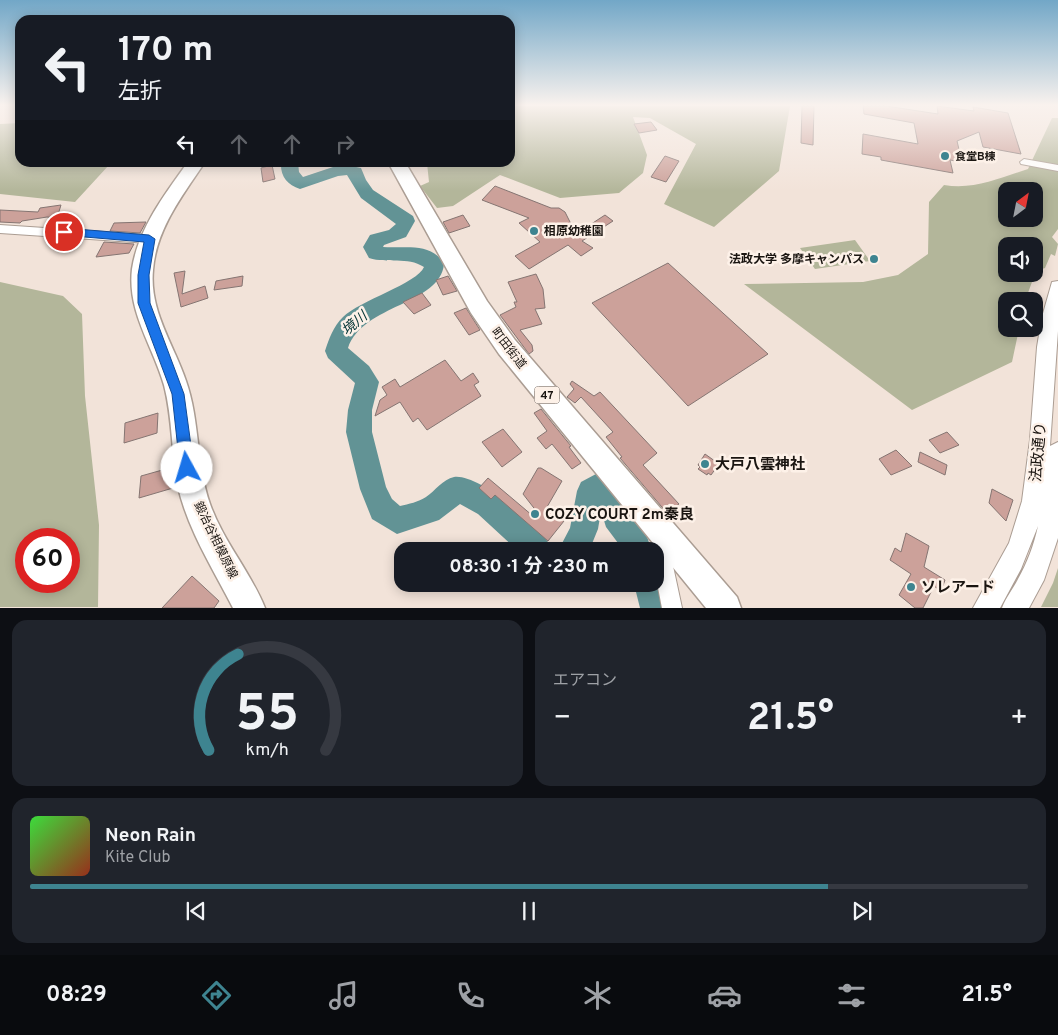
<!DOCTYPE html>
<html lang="ja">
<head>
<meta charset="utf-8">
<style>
	body { margin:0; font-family:Overpass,"Noto Sans JP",sans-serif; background:#20242c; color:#f1f3f6; height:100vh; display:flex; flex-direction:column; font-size:19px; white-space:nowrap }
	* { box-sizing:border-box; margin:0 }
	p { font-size:16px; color:#9ea1a6 }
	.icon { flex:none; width:28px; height:28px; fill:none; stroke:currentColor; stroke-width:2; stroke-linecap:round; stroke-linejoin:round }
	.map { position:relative; height:608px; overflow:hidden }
	.panel { display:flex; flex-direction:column; gap:12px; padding:12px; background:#0d0f14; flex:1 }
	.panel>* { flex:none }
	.banner { position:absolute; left:15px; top:15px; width:500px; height:152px; border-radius:15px; box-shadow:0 2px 12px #0003; background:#171b24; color:#f1f3f6; overflow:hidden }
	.needle { width:32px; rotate:32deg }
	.fabs { position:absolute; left:998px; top:182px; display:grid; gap:10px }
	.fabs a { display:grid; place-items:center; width:45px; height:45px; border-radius:10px; background:#171b24; box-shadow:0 2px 12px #0003; font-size:25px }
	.speed { position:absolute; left:15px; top:528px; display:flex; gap:10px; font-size:25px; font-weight:700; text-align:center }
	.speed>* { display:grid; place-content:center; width:65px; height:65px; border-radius:50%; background:#171b24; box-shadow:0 2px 12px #0003; line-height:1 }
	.speed .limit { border:8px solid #d22; background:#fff; color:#111 }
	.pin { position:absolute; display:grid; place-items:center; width:42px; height:42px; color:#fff; margin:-21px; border:2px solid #fff; border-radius:50%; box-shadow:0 1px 5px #0007 }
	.me { position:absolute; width:55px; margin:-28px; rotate:354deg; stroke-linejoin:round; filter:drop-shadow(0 0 4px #0008) }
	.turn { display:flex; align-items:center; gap:18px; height:105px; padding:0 20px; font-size:22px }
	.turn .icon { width:65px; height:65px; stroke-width:2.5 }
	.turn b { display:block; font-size:35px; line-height:42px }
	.lanes { display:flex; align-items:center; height:48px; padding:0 20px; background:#0003; justify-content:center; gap:25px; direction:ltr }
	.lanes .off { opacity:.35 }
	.big { font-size:38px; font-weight:700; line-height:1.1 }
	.panel .tile { flex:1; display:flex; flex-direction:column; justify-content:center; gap:8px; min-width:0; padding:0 18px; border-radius:15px; background:#20242c }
	.panel .dial { align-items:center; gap:0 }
	.dial svg { height:130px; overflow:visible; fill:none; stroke:#363941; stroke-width:7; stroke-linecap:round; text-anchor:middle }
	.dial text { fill:#f1f3f6; stroke:none }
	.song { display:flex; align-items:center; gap:15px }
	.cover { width:60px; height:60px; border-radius:8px; background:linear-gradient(135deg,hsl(120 70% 55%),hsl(10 70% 35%)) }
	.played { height:5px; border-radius:2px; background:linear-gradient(90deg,#3e8490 80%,#363941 80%) }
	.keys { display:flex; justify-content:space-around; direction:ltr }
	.heat { display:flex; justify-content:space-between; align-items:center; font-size:28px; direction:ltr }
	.panel .tiles { flex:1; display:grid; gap:12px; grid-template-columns:1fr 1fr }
	.tile:last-child { grid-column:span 2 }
	.trip { position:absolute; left:394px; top:542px; width:270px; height:50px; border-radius:15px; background:#171b24; box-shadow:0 2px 12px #0003; font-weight:700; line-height:50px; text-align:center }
	.tab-bar { display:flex; height:80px; justify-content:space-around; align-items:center; background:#090b0e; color:#9ea1a6 }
	.tab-bar .icon { width:35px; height:35px }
	.tab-bar .current { color:#3e8490 }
	.tab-bar b { font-size:22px; color:#f1f3f6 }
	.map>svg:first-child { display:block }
</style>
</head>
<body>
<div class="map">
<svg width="1058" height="608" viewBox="0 0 1058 608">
	<rect width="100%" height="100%" fill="#f2e3d9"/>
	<g fill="#b3b69a" fill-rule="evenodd">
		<polygon points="510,106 790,106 779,171 714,227 664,204 696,144 650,118 633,117 647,155 643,173 619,193 560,198 500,175 453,206 437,208 420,186 429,182 427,163 510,162"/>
		<path d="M 1052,118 L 1058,118 L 1058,229 L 1052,237 L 1058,244 L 1055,256 L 1051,254 L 1045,268 L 1036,271 L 1025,301 L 1006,301 L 1006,329 L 1019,329 L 1012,362 L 912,410 L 744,284 L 863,282 L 898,275 L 928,254 L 929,202 L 944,185 C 974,190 1000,178 1028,169 ZM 1006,191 L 1034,191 L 1034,219 L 1006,219 ZM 1006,246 L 1034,246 L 1034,274 L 1006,274 Z"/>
		<polygon points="20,123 20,162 110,163 109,165 75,202 0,194 0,124"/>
		<polygon points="855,240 870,261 815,269 800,248"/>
		<path d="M 0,282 L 63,296 L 82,314 L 85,396 L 99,525 L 98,607 L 0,607 ZM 26,539 L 69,539 L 69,581 L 26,581 Z"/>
		<polygon points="1058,568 1058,607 1041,607 1053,583"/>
	</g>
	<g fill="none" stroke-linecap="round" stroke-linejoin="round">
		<g fill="#629395" fill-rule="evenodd">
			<path d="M 281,162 L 298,162 L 299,172 L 303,177 L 342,164 L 361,168 L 366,180 L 373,190 L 413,216 L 415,221 L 406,237 L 384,245 L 383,247 C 404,249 431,241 444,264 C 440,305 363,304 348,348 L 369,366 L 379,382 L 372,410 L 372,432 L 386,487 L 392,499 L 400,506 C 409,504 418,502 426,497 C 435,491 443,479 454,477 C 479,473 546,530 553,551 L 518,551 L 478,514 L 460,504 L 439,520 L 397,534 L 372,519 L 360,489 L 346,432 L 348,410 L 355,383 L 328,358 L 325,351 C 329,339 333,327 343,317 C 359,301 418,283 424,267 C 407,256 388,264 369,258 L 363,247 L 370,235 L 389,230 L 396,224 L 361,198 L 347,175 L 338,176 L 300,189 C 287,185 280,176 281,162 Z"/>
			<polygon points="596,474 613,480 620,487 628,510 646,534 652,551 624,551 606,527 601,511 598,529 589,551 558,551 570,528 577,491 581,482"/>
			<polygon points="655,572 659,574 670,608 640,608 634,584 655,584"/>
		</g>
	</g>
	<g fill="#cca19a" stroke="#857572">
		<polygon points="802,106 814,106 813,145 801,143"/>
		<polygon points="863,106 886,106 938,114 937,106 974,111 973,107 1008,113 1021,154 983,147 979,132 957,141 962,162 950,160 953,173 881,160 881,157 862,154 863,134 918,144 914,123 864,114"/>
		<polygon points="651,122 657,130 639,133 634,124"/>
		<polygon points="665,156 679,161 666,182 651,177"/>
		<polygon points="272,165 275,179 263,182 261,168"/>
		<polygon points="495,186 551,208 559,208 565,212 576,234 605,215 613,221 582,241 593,248 581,256 568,245 529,269 515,256 540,242 519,223 529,218 482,200"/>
		<polygon points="61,205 57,218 47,217 22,221 20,223 0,222 0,210 38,212 40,208"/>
		<polygon points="463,215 470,226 449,233 443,222"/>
		<polygon points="146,222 140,233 110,231 114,223"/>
		<polygon points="104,242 134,244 129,253 96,257"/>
		<polygon points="668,263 768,354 688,406 592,303"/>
		<polygon points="185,271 182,294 205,286 208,298 181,307 174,273"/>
		<polygon points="536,274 543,289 545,308 535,309 542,324 520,330 532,345 533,351 529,354 500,315 516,307 514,302 517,302 508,282"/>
		<polygon points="243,276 242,286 214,290 216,281"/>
		<polygon points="448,276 457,291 443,295 436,280"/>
		<polygon points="422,293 431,305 414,314 403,302"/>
		<polygon points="466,308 480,330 469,335 454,313"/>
		<polygon points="445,360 461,381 473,373 479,382 474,385 481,396 427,430 418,418 413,422 400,402 375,416 380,400 387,395 382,387 395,379 400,387"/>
		<polygon points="572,381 594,396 600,392 657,453 643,465 679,504 667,513 620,458 622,457 606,437 613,432 581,397 575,403 567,397 574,389 570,384"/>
		<polygon points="541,409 571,446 569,447 581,463 572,469 552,444 546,449 537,438 547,431 534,413"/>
		<polygon points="158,413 157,433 124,443 125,423"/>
		<polygon points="503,429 522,452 502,467 482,442"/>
		<polygon points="947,432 959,445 940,453 929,440"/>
		<polygon points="896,450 912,466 891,475 879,459"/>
		<polygon points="920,452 947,465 945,475 918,462"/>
		<polygon points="705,454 719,464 711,475 708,473 707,475 698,469 700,467 698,465"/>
		<polygon points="173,467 173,488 139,498 141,476"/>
		<polygon points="538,468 541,468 562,481 547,507 564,521 548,541 495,495 491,499 479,488 488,478 533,516 537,512 523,494"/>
		<polygon points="992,489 1013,500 1006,521 989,503"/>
		<polygon points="906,533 929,546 924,567 945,580 941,591 934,586 923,608 915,608 899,595 911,574 890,560 895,548 901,552"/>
		<polygon points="192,576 219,601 214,608 162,608"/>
	</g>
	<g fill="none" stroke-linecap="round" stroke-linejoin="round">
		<g stroke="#ab9d93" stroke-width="2">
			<polygon id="pedestrian" points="1024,159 1058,165 1058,171 1021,164 1020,162"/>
		</g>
		<g stroke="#ab9d93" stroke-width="2">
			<g id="minor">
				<polygon points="0,225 149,235 155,239 149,243 0,233"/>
				<path d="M 665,530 L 671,533 L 674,539 L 673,566 L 682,608 L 662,608 C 658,584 649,555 659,533 Z"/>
			</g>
		</g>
		<g stroke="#ab9d93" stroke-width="2">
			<path id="tertiary" d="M 1058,281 L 1058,331 L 1050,446 L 1058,442 L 1058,538 L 1044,580 L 1029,608 L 1002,608 C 1006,597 1013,589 1018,579 C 1027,563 1034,545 1038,526 L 1021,569 L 1000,608 L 973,608 L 1009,543 L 1022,501 L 1030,440 L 1037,347 L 1042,317 L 1052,282 Z"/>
		</g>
		<g stroke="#ab9d93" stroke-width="3">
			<g id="primary">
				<path d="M 188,162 L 205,162 C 183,195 156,229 153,270 C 149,311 174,345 186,381 C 200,421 196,464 210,504 C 223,541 250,571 265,608 L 233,608 C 213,569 188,530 178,487 C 171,453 173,419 164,385 C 153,346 127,312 132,269 C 138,229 165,194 188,162 Z"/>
				<polygon points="388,162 405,162 487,301 515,340 737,597 741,608 706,608 499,354 471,313"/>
			</g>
		</g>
		<use href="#pedestrian" fill="#fff" fill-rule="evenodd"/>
		<use href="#minor" fill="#fff" fill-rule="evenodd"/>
		<use href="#tertiary" fill="#fff" fill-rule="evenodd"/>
		<use href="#primary" fill="#fff" fill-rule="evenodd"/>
	</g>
	<linearGradient id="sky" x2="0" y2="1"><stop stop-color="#72a7c7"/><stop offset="0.55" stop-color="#f9f2ee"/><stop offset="1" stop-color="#f9f2ee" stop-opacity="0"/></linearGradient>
	<rect width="1058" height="191" fill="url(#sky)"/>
	<polygon fill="#1a73e8" stroke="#114b97" points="64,228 149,235 155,239 149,275 150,303 184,394 194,468 192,472 187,474 182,472 180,468 172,394 138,303 138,275 144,242 61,235 61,229"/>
	<g fill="#3e8490" stroke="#fdf1e8" stroke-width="2">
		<circle cx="945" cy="156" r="5"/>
		<circle cx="534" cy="231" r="5"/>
		<circle cx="874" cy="259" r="5"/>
		<circle cx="705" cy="464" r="5"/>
		<circle cx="535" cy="514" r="5"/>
		<circle cx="911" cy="587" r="5"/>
	</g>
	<g text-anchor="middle" stroke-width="5" stroke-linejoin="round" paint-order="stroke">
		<g font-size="11" font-weight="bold" fill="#1a1511" stroke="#fdf1e8" text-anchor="start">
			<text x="955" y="160">食堂B棟</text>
		</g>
		<rect fill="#fdf1e8" stroke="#5e5752" stroke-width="1" x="534.5" y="386.5" width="25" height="17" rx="4"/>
		<g font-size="11" font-weight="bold" fill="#1a1511">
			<text x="547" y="399">47</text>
		</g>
		<g font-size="12" font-weight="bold" fill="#1a1511" stroke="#fdf1e8" text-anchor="start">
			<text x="544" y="235">相原幼稚園</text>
			<text x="864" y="263" text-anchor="end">法政大学 多摩キャンパス</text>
		</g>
		<g font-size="12" fill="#1a1511" stroke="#fdf1e8">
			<text transform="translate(509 348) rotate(52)" y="4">町田街道</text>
			<text transform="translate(216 540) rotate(64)" y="4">鍛冶谷相模原線</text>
		</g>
		<g font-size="14" font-style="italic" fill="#003334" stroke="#fdf1e8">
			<text transform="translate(354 323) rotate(-40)" y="5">境川</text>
		</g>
		<g font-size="15" fill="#1a1511" stroke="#fdf1e8">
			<text transform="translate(1038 452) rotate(-85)" y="5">法政通り</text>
		</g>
		<g font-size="15" font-weight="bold" fill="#1a1511" stroke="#fdf1e8" text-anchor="start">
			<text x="715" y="469">大戸八雲神社</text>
			<text x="545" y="519">COZY COURT 2m秦良</text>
			<text x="921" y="592">ソレアード</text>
		</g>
	</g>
</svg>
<div class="fabs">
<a><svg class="needle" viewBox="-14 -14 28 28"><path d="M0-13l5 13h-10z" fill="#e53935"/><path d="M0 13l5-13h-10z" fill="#9ea1a6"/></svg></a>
<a><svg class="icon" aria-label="sound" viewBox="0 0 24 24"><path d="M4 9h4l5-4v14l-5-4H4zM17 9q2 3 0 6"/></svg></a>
<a><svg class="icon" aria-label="search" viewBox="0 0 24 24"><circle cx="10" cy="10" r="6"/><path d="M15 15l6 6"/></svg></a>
</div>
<div class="speed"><div class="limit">60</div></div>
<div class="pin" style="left:64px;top:232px;background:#d93025"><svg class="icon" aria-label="arrive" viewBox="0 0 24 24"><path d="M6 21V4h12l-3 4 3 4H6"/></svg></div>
<svg class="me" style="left:187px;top:468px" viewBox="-20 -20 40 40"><circle r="19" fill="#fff"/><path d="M0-13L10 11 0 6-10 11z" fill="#1a73e8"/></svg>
<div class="trip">08:30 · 1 分 · 230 m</div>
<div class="banner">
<div class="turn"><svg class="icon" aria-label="left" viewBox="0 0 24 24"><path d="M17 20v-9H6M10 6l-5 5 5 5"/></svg><div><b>170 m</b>左折</div></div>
<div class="lanes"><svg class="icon" aria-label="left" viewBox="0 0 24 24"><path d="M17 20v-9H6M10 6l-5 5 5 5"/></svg><svg class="icon off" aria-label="ahead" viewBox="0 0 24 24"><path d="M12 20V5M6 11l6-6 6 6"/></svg><svg class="icon off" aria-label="ahead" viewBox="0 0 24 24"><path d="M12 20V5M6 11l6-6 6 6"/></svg><svg class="icon off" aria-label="right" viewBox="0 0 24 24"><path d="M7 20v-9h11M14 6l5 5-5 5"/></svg></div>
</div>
</div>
<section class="panel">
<div class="tiles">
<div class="tile dial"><svg viewBox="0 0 100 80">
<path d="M14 69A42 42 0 1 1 86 69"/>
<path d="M14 69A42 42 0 0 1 32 10" stroke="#3e8490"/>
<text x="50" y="56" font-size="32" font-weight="700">55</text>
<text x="50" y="72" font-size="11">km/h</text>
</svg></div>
<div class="tile"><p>エアコン</p>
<div class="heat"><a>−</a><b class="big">21.5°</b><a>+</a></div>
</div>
<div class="tile">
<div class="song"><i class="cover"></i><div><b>Neon Rain</b><p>Kite Club</p></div></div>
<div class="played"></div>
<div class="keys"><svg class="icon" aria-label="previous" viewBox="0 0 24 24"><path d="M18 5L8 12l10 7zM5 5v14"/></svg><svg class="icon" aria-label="pause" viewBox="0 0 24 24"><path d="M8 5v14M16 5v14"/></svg><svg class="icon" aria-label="next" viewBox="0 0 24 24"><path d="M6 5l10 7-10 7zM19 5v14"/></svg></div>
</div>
</div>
</section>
<nav class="tab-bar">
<b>08:29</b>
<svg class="icon current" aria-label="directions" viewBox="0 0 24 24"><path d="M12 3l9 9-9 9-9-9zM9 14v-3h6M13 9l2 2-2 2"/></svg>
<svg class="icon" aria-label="music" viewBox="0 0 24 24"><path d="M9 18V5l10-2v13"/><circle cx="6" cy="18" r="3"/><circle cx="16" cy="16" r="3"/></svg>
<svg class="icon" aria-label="phone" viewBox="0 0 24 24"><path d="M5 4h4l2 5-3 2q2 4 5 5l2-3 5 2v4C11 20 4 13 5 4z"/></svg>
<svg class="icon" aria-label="climate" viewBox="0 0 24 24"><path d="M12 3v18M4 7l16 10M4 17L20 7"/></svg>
<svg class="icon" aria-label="car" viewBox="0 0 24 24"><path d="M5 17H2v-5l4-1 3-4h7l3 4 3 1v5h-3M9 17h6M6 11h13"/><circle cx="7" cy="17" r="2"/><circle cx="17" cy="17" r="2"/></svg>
<svg class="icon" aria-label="filters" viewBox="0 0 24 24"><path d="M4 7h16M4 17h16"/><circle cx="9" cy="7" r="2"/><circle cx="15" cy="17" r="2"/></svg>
<b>21.5°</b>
</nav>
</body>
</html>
